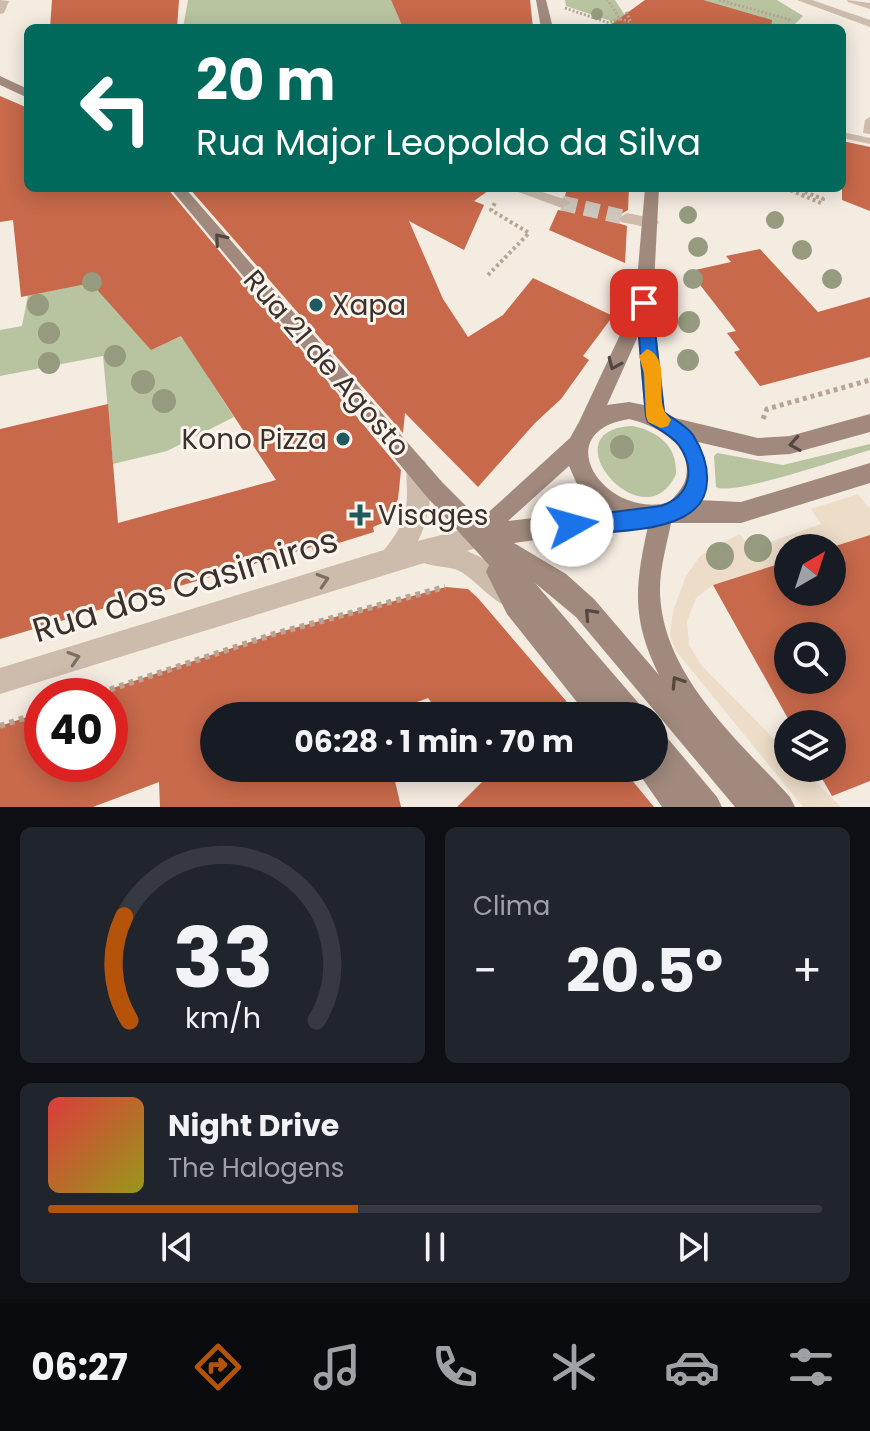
<!DOCTYPE html>
<html lang="pt">
<head>
<meta charset="utf-8">
<style>
	body { margin:0; font-family:Poppins,sans-serif; background:#20242c; color:#f1f3f6; height:100vh; display:flex; flex-direction:column; font-size:30px; white-space:nowrap }
	* { box-sizing:border-box; margin:0 }
	p { font-size:26px; color:#9ea1a6 }
	.icon { flex:none; width:44px; height:44px; fill:none; stroke:currentColor; stroke-width:2; stroke-linecap:round; stroke-linejoin:round }
	.map { position:relative; height:807px; overflow:hidden }
	.drawer { display:flex; flex-direction:column; gap:20px; padding:20px; background:#0d0f14; flex:1 }
	.drawer>* { flex:none }
	.hud { position:absolute; left:24px; top:24px; width:822px; height:168px; border-radius:12px; box-shadow:0 4px 20px #0003; background:#00695c; color:#fff; overflow:hidden }
	.needle { width:52px; rotate:39deg }
	.tools { position:absolute; left:774px; top:534px; display:grid; gap:16px }
	.tools a { display:grid; place-items:center; width:72px; height:72px; border-radius:50%; background:#171b24; box-shadow:0 4px 20px #0003; font-size:40px }
	.speed { position:absolute; left:24px; top:678px; display:flex; gap:16px; font-size:40px; font-weight:700; text-align:center }
	.speed>* { display:grid; place-content:center; width:104px; height:104px; border-radius:50%; background:#171b24; box-shadow:0 4px 20px #0003; line-height:1 }
	.speed .limit { border:12px solid #d22; background:#fff; color:#111 }
	.pin { position:absolute; display:grid; place-items:center; width:68px; height:68px; color:#fff; margin:-34px; border-radius:16px; box-shadow:0 4px 12px #0006 }
	.me { position:absolute; width:88px; margin:-44px; rotate:83deg; stroke-linejoin:round; filter:drop-shadow(0 0 6px #0008) }
	.turn { display:flex; align-items:center; gap:28px; height:168px; padding:0 40px; font-size:36px }
	.turn .icon { width:104px; height:104px; stroke-width:2.5 }
	.turn b { display:block; font-size:56px; line-height:68px }
	.big { font-size:60px; font-weight:700; line-height:1.1 }
	.drawer .card { flex:1; display:flex; flex-direction:column; justify-content:center; gap:12px; min-width:0; padding:0 28px; border-radius:12px; background:#20242c }
	.drawer .dial { align-items:center; gap:0 }
	.dial svg { height:208px; overflow:visible; fill:none; stroke:#363941; stroke-width:7; stroke-linecap:round; text-anchor:middle }
	.dial text { fill:#f1f3f6; stroke:none }
	.song { display:flex; align-items:center; gap:24px }
	.cover { width:96px; height:96px; border-radius:12px; background:linear-gradient(135deg,hsl(0 70% 55%),hsl(60 70% 35%)) }
	.played { height:8px; border-radius:4px; background:linear-gradient(90deg,#b45309 40%,#363941 40%) }
	.keys { display:flex; justify-content:space-around; direction:ltr }
	.heat { display:flex; justify-content:space-between; align-items:center; font-size:44px; direction:ltr }
	.drawer .tiles { flex:1; display:grid; gap:20px; grid-template-columns:1fr 1fr }
	.card:last-child { grid-column:span 2 }
	.trip { position:absolute; left:200px; top:702px; width:468px; height:80px; border-radius:40px; background:#171b24; box-shadow:0 4px 20px #0003; font-weight:700; line-height:80px; text-align:center }
	.tabs { display:flex; height:128px; justify-content:space-around; align-items:center; background:#090b0e; color:#9ea1a6 }
	.tabs .icon { width:56px; height:56px }
	.tabs .current { color:#b45309 }
	.tabs b { font-size:36px; color:#f1f3f6 }
	.map>svg:first-child { display:block }
</style>
</head>
<body>
<div class="map">
<svg width="870" height="807" viewBox="0 0 870 807">
	<rect width="100%" height="100%" fill="#f4ebe1"/>
	<g fill="#b8c4a0">
		<polygon points="188,0 391,0 403,28 183,28"/>
		<polygon points="565,0 615,0 628,20 614,22 566,6"/>
		<polygon points="653,0 777,0 803,16 791,28 746,28"/>
		<polygon points="77,266 151,349 198,329 212,371 208,377 234,417 167,451 113,464 103,356 0,376 0,330 22,326 28,295"/>
		<path d="M 633,426 C 659,432 677,446 676,474 C 645,545 545,429 633,426 Z"/>
		<path d="M 870,444 L 870,450 C 846,457 731,497 716,487 L 714,456 L 717,453 L 783,465 Z"/>
	</g>
	<polygon fill="#ecdcc8" points="858,494 870,509 870,535 829,548 788,548 788,561 713,585 696,598 687,621 689,645 702,666 788,753 788,768 802,768 841,807 803,807 676,651 670,636 673,611 686,576 700,556 712,548 740,534 750,549 821,524 811,509"/>
	<g fill="#c8694b" fill-rule="evenodd">
		<polygon points="52,0 179,0 177,28 50,28"/>
		<polygon points="391,0 530,0 533,28 403,28"/>
		<polygon points="645,0 703,0 772,20 771,28 606,28"/>
		<polygon points="0,96 28,108 28,188 167,188 401,470 398,499 387,521 373,527 374,532 313,551 312,547 0,639 0,429 108,404 118,523 276,480 181,336 151,350 91,283 21,297 13,220 0,222"/>
		<polygon points="842,141 870,147 870,211 842,200"/>
		<polygon points="189,188 492,188 474,201 484,205 464,250 409,221 443,299 468,337 503,315 533,278 613,316 583,356 589,360 561,399 535,423 478,487 405,413 403,433"/>
		<polygon points="567,188 629,188 628,210 616,217 618,223 627,226 625,263 549,230 558,210 564,211 573,203 565,196"/>
		<polygon points="760,249 818,312 870,297 870,357 760,386 734,352 740,350 727,333 736,331 697,281 702,280 695,270 731,262 726,256"/>
		<path d="M 870,535 L 870,781 L 832,796 L 816,768 L 832,768 L 832,724 L 791,724 L 713,585 L 788,561 L 788,592 L 832,592 L 832,548 L 829,548 ZM 788,636 L 832,636 L 832,680 L 788,680 Z"/>
		<polygon points="446,587 468,589 477,597 579,716 441,716 428,698 380,716 214,716 214,768 392,768 401,807 160,807 159,782 93,807 0,807 0,726 42,712 42,764 110,764 110,689 283,631"/>
		<polygon points="477,768 622,768 654,807 457,807 485,779"/>
	</g>
	<g fill="none" stroke-linecap="round" stroke-linejoin="round">
		<polyline stroke="#cfc6bd" stroke-width="15" stroke-dasharray="15 8" stroke-linecap="butt" points="562,203 627,218"/>
		<g stroke="#b9a596" stroke-width="3" stroke-dasharray="2 2" stroke-linecap="butt">
			<polyline points="719,0 791,20"/>
			<polyline points="565,8 609,23 620,19 608,0"/>
			<polyline points="626,12 631,22"/>
			<polyline points="620,19 631,22"/>
		</g>
		<g stroke="#b9a596" stroke-width="4" stroke-dasharray="3 3" stroke-linecap="butt">
			<polyline points="785,188 821,203 823,199 795,188"/>
			<polyline points="488,275 529,233 491,210 496,201"/>
		</g>
		<polyline stroke="#b9a596" stroke-width="5" stroke-dasharray="4 4" stroke-linecap="butt" points="763,419 767,409 870,380"/>
		<g stroke="#b9a596" stroke-width="6" stroke-dasharray="5 5" stroke-linecap="butt">
			<polyline points="91,696 274,634 445,587"/>
			<polyline points="0,726 42,712"/>
		</g>
		<g fill="#cdbbac" fill-rule="evenodd">
			<polygon points="847,0 870,3 870,9 848,2"/>
			<polygon points="870,117 870,134 863,133 865,120"/>
			<polygon points="842,132 870,138 870,144 842,138"/>
		</g>
		<g fill="#cdbbac" fill-rule="evenodd">
			<polygon points="0,0 9,1 4,13 0,14"/>
			<polygon points="797,0 812,0 870,20 870,27"/>
			<polygon points="507,188 530,188 567,200 570,203 562,208"/>
			<polygon points="627,213 657,219 659,223 651,228 621,222 619,218"/>
			<path d="M 417,458 L 425,461 C 436,486 429,518 418,541 L 480,525 L 488,528 L 492,536 L 488,544 L 467,551 C 487,559 510,574 518,594 L 515,603 L 506,606 C 490,599 478,583 463,573 C 450,565 437,568 424,563 L 0,694 L 0,668 L 384,550 C 399,532 407,517 407,493 C 407,482 405,471 409,461 Z"/>
		</g>
		<g fill="#a18a7d" fill-rule="evenodd">
			<polygon points="536,0 546,0 553,28 541,28"/>
			<polygon points="0,76 28,89 28,98 0,85"/>
			<path d="M 170,188 L 185,188 L 442,482 L 480,520 L 570,438 L 579,422 L 635,303 L 645,188 L 659,188 L 653,303 L 665,413 L 675,418 L 758,438 L 790,436 L 870,414 L 870,432 L 790,454 L 758,456 L 698,442 C 707,462 713,481 698,500 L 741,502 L 870,463 L 870,483 L 741,523 L 671,523 C 667,544 660,567 660,589 C 660,673 738,740 790,797 L 795,807 L 735,807 L 576,617 L 535,583 L 641,706 L 645,716 L 588,716 L 507,614 L 486,572 L 489,565 L 426,496 ZM 638,336 L 644,405 L 629,402 L 607,405 ZM 629,419 C 656,425 696,446 685,481 C 682,489 675,496 670,502 C 605,521 546,432 629,419 ZM 569,466 L 580,491 L 601,510 L 508,521 ZM 641,525 L 648,526 C 635,586 631,618 659,675 L 594,599 L 566,574 L 514,543 Z"/>
			<polygon points="654,730 664,734 717,797 722,807 662,807 635,768 654,768"/>
		</g>
	</g>
	<g fill="#969b7f">
		<circle cx="597" cy="14" r="6"/>
		<circle cx="688" cy="215" r="9"/>
		<circle cx="775" cy="220" r="9"/>
		<circle cx="698" cy="247" r="10"/>
		<circle cx="802" cy="250" r="10"/>
		<circle cx="693" cy="279" r="10"/>
		<circle cx="832" cy="279" r="10"/>
		<circle cx="92" cy="282" r="10"/>
		<circle cx="38" cy="305" r="11"/>
		<circle cx="689" cy="322" r="11"/>
		<circle cx="49" cy="333" r="11"/>
		<circle cx="115" cy="356" r="11"/>
		<circle cx="688" cy="360" r="11"/>
		<circle cx="49" cy="363" r="11"/>
		<circle cx="143" cy="382" r="12"/>
		<circle cx="164" cy="401" r="12"/>
		<circle cx="622" cy="447" r="12"/>
		<circle cx="758" cy="548" r="14"/>
		<circle cx="720" cy="556" r="14"/>
	</g>
	<defs><path id="oneway-chevron" d="M-2-3.5L2.5 0L-2 3.5" fill="none" stroke-width="1.6" stroke-linecap="round" stroke-linejoin="round" transform="scale(2)"/></defs>
	<g stroke="#544640">
		<use href="#oneway-chevron" transform="translate(220 239) rotate(-130)"/>
		<use href="#oneway-chevron" transform="translate(614 364) rotate(114)"/>
		<use href="#oneway-chevron" transform="translate(795 444) rotate(171)"/>
		<use href="#oneway-chevron" transform="translate(590 614) rotate(-133)"/>
		<use href="#oneway-chevron" transform="translate(677 682) rotate(-123)"/>
	</g>
	<g stroke="#7d6f65">
		<use href="#oneway-chevron" transform="translate(323 580) rotate(-17)"/>
		<use href="#oneway-chevron" transform="translate(74 658) rotate(-17)"/>
	</g>
	<path fill="#1a73e8" stroke="#114b97" stroke-width="2" d="M 644,297 L 652,303 L 664,412 C 673,419 687,426 693,435 C 710,462 717,500 683,517 C 652,533 607,531 572,535 L 565,532 L 562,525 L 565,518 L 661,506 C 690,496 696,470 679,445 C 672,436 658,429 648,422 L 646,416 L 636,303 Z"/>
	<path fill="#f59e0b" d="M 647,349 C 670,357 657,393 664,410 C 665,414 669,416 671,420 L 668,426 L 661,428 L 648,422 L 646,416 L 644,373 L 639,356 Z"/>
	<g fill="#1f5a5e" stroke="#fbf5ee" stroke-width="3">
		<circle cx="316" cy="305" r="8"/>
		<circle cx="343" cy="439" r="8"/>
		<path d="M356 503h8v8h8v8h-8v8h-8v-8h-8v-8h8z"/>
	</g>
	<g text-anchor="middle" stroke-width="6" stroke-linejoin="round" paint-order="stroke">
		<g font-size="28" fill="#3b302b" stroke="#fbf5ee" text-anchor="start">
			<text x="332" y="315">Xapa</text>
			<text x="327" y="449" text-anchor="end">Kono Pizza</text>
			<text x="378" y="525">Visages</text>
		</g>
		<g font-size="28" fill="#3b302b" stroke="#fbf5ee">
			<text transform="translate(327 363) rotate(49)" y="10">Rua 21 de Agosto</text>
		</g>
		<g font-size="34" fill="#3b302b" stroke="#fbf5ee">
			<text transform="translate(185 585) rotate(-17)" y="12">Rua dos Casimiros</text>
		</g>
	</g>
</svg>
<div class="tools">
<a><svg class="needle" viewBox="-14 -14 28 28"><path d="M0-13l5 13h-10z" fill="#e53935"/><path d="M0 13l5-13h-10z" fill="#9ea1a6"/></svg></a>
<a><svg class="icon" aria-label="search" viewBox="0 0 24 24"><circle cx="10" cy="10" r="6"/><path d="M15 15l6 6"/></svg></a>
<a><svg class="icon" aria-label="layers" viewBox="0 0 24 24"><path d="M12 4l9 5-9 5-9-5zM3 14l9 5 9-5"/></svg></a>
</div>
<div class="speed"><div class="limit">40</div></div>
<div class="pin" style="left:644px;top:303px;background:#d93025"><svg class="icon" aria-label="arrive" viewBox="0 0 24 24"><path d="M6 21V4h12l-3 4 3 4H6"/></svg></div>
<svg class="me" style="left:572px;top:525px" viewBox="-20 -20 40 40"><circle r="19" fill="#fff"/><path d="M0-13L10 11 0 6-10 11z" fill="#1a73e8"/></svg>
<div class="trip">06:28 · 1 min · 70 m</div>
<div class="hud">
<div class="turn"><svg class="icon" aria-label="left" viewBox="0 0 24 24"><path d="M17 20v-9H6M10 6l-5 5 5 5"/></svg><div><b>20 m</b>Rua Major Leopoldo da Silva</div></div>
</div>
</div>
<section class="drawer">
<div class="tiles">
<div class="card dial"><svg viewBox="0 0 100 80">
<path d="M14 69A42 42 0 1 1 86 69"/>
<path d="M14 69A42 42 0 0 1 12 29" stroke="#b45309"/>
<text x="50" y="56" font-size="32" font-weight="700">33</text>
<text x="50" y="72" font-size="11">km/h</text>
</svg></div>
<div class="card"><p>Clima</p>
<div class="heat"><a>−</a><b class="big">20.5°</b><a>+</a></div>
</div>
<div class="card">
<div class="song"><i class="cover"></i><div><b>Night Drive</b><p>The Halogens</p></div></div>
<div class="played"></div>
<div class="keys"><svg class="icon" aria-label="previous" viewBox="0 0 24 24"><path d="M18 5L8 12l10 7zM5 5v14"/></svg><svg class="icon" aria-label="pause" viewBox="0 0 24 24"><path d="M8 5v14M16 5v14"/></svg><svg class="icon" aria-label="next" viewBox="0 0 24 24"><path d="M6 5l10 7-10 7zM19 5v14"/></svg></div>
</div>
</div>
</section>
<nav class="tabs">
<b>06:27</b>
<svg class="icon current" aria-label="directions" viewBox="0 0 24 24"><path d="M12 3l9 9-9 9-9-9zM9 14v-3h6M13 9l2 2-2 2"/></svg>
<svg class="icon" aria-label="music" viewBox="0 0 24 24"><path d="M9 18V5l10-2v13"/><circle cx="6" cy="18" r="3"/><circle cx="16" cy="16" r="3"/></svg>
<svg class="icon" aria-label="phone" viewBox="0 0 24 24"><path d="M5 4h4l2 5-3 2q2 4 5 5l2-3 5 2v4C11 20 4 13 5 4z"/></svg>
<svg class="icon" aria-label="climate" viewBox="0 0 24 24"><path d="M12 3v18M4 7l16 10M4 17L20 7"/></svg>
<svg class="icon" aria-label="car" viewBox="0 0 24 24"><path d="M5 17H2v-5l4-1 3-4h7l3 4 3 1v5h-3M9 17h6M6 11h13"/><circle cx="7" cy="17" r="2"/><circle cx="17" cy="17" r="2"/></svg>
<svg class="icon" aria-label="filters" viewBox="0 0 24 24"><path d="M4 7h16M4 17h16"/><circle cx="9" cy="7" r="2"/><circle cx="15" cy="17" r="2"/></svg>
</nav>
</body>
</html>
